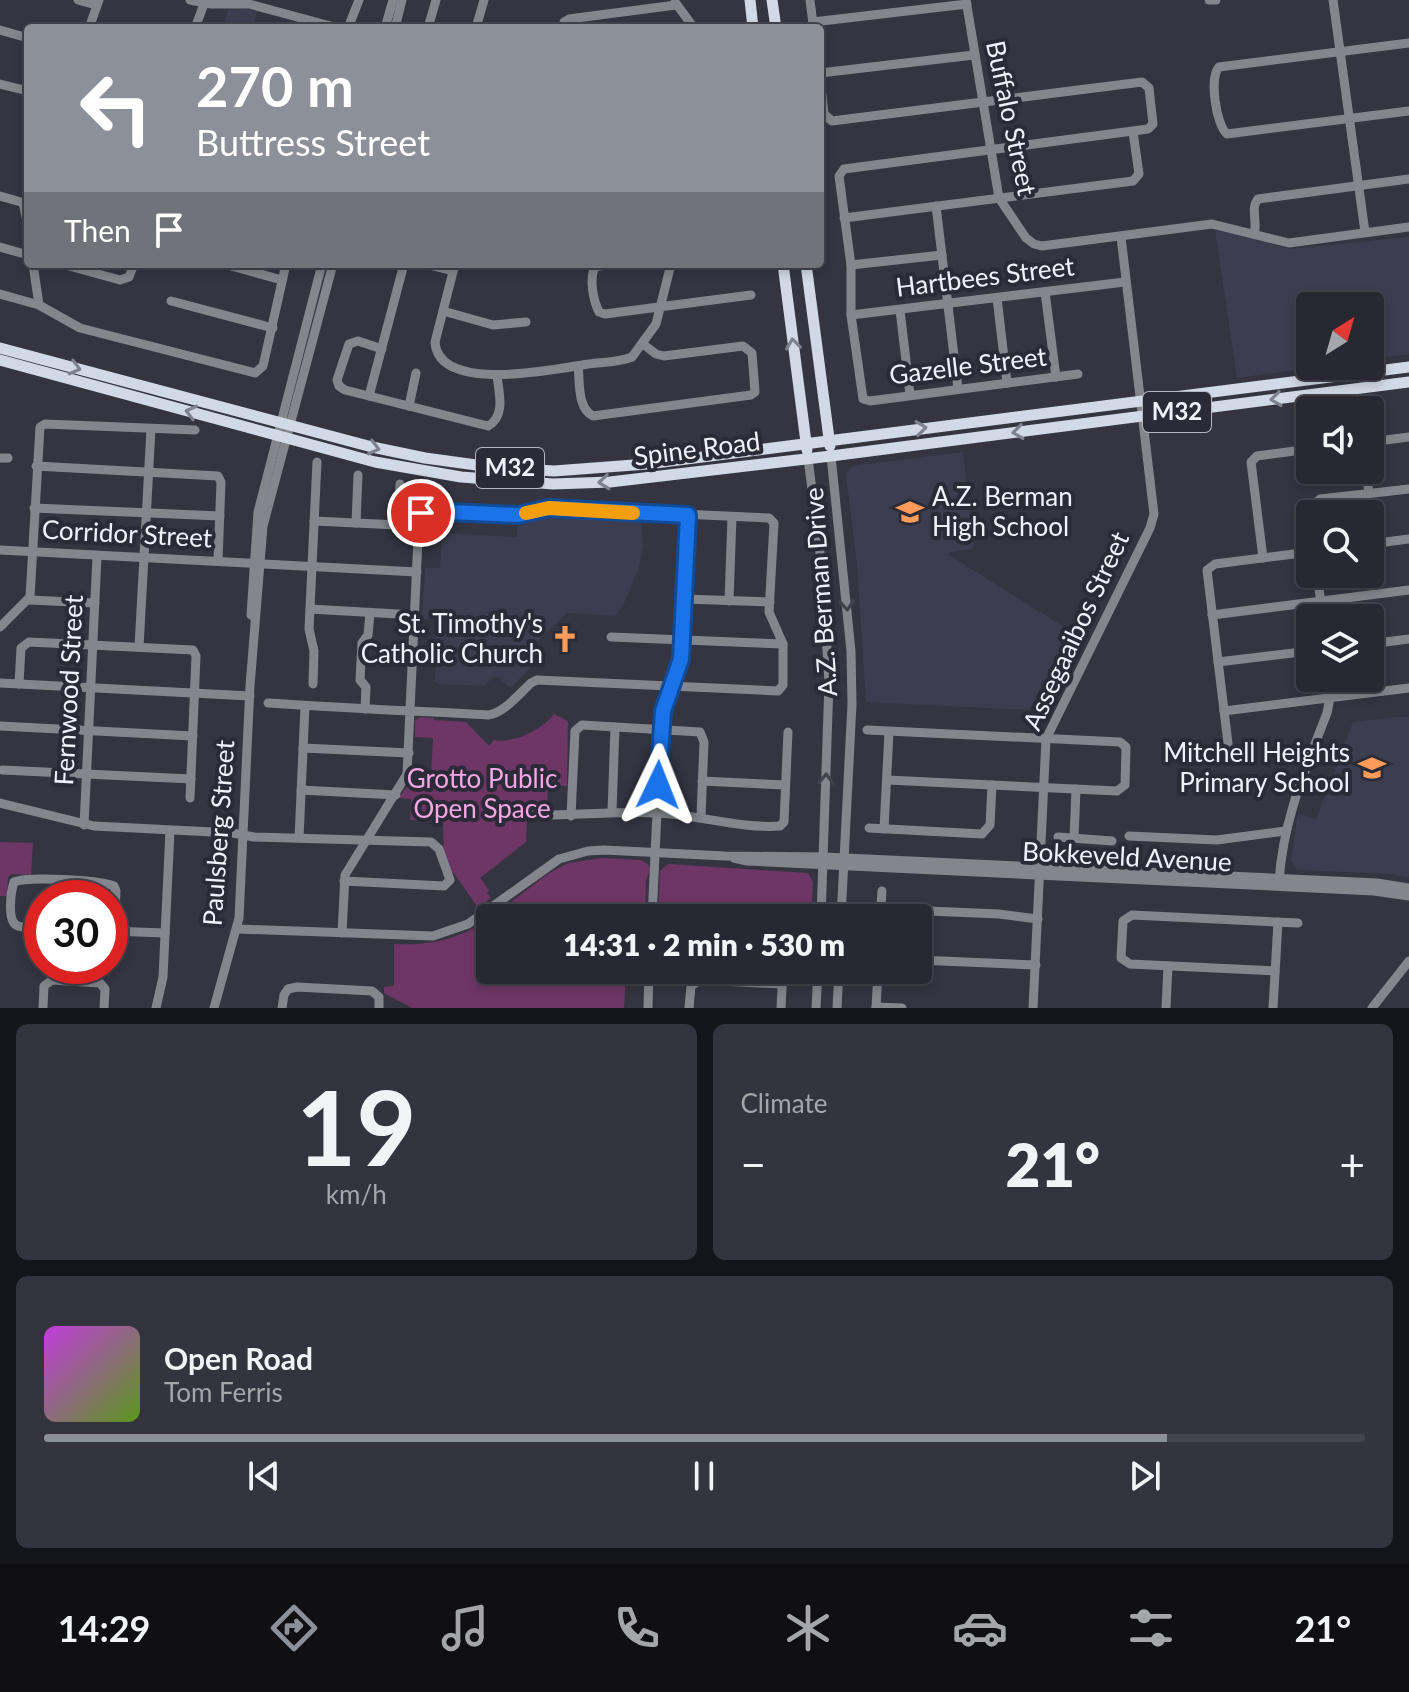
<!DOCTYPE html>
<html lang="en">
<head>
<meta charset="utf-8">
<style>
	body { margin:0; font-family:Lato,sans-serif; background:#33343d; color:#f1f3f6; height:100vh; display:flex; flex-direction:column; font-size:30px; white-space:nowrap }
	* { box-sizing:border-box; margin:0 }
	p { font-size:26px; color:#a4a6ab }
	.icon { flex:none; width:44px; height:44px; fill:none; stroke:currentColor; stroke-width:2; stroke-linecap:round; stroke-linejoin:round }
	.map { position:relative; height:1008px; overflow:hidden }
	.side { display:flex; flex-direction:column; gap:16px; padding:16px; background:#15161b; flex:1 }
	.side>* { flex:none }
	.hud { position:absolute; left:24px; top:24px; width:800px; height:244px; border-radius:8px; box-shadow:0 4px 12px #0003,0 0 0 2px #43444d; background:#8c9099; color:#fff; overflow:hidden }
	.needle { width:52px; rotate:37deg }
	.fabs { position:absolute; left:1296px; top:292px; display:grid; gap:16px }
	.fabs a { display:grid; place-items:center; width:88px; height:88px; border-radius:8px; background:#272831; box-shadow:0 4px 12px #0003,0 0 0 2px #43444d; font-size:40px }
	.speed { position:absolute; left:24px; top:880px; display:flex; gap:16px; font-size:40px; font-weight:700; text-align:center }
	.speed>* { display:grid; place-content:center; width:104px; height:104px; border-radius:50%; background:#272831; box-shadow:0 4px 12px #0003,0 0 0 2px #43444d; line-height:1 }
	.speed .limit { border:12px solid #d22; background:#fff; color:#111 }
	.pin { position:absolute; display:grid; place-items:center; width:68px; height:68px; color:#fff; margin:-34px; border:4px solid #fff; border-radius:50%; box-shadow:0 2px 8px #0007 }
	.me { position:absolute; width:88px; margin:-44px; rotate:2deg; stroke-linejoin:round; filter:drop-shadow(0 0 6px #0008) }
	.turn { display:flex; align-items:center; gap:28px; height:168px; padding:0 40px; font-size:36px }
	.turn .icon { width:104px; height:104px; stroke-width:2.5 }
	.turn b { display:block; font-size:56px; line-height:68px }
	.then { display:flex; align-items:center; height:76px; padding:0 40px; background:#0003; gap:16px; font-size:30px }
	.big { font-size:60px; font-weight:800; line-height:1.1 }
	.side .tile { flex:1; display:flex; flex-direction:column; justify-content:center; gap:12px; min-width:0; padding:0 28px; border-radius:12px; background:#33343d }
	.side .dial { align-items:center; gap:0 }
	.dial b { font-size:104px; line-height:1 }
	.song { display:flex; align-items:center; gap:24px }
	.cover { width:96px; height:96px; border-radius:12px; background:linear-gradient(135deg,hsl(290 70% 55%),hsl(90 70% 35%)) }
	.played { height:8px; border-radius:4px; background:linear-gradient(90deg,#8c9099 85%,#43444d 85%) }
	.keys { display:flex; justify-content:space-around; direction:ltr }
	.heat { display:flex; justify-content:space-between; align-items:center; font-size:44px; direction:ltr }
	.side .tiles { flex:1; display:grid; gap:16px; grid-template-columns:1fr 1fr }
	.tile:last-child { grid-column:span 2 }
	.trip { position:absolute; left:476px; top:904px; width:456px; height:80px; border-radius:8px; background:#272831; box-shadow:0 4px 12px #0003,0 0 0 2px #43444d; font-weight:800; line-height:80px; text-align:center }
	.tab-bar { display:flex; height:128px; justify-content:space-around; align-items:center; background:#101014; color:#a4a6ab }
	.tab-bar .icon { width:56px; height:56px }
	.tab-bar .on { color:#8c9099 }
	.tab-bar b { font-size:36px; color:#f1f3f6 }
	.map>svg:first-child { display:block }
</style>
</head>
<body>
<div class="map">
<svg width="1409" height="1008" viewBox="0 0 1409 1008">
	<rect width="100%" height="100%" fill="#343541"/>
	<g fill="#3c3e50">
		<polygon points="246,9 257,12 253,28 223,28 228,10"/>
		<polygon points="1215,229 1290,249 1409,237 1409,354 1370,359 1370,306 1310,306 1310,366 1323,366 1237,378"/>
		<polygon points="963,452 974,549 950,552 949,555 1069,630 1062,645 1080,654 1062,689 1044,681 1029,710 866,702 857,564 846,474 853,466"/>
		<polygon points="541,512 641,517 643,546 639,568 624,603 615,616 567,613 534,645 532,667 510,688 498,677 493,677 484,686 438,684 435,681 438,620 422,619 425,568 440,568 442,533 517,537 518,519"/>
		<polygon points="1409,716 1409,878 1393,874 1297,870 1291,860 1298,814 1316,819 1353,722"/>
	</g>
	<g fill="#6e3665">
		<path d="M 554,714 L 568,721 L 567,786 L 548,785 L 547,812 L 527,812 L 526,842 L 480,878 L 489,890 L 487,893 L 491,898 L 478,908 L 454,873 L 452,873 L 444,853 L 443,821 L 410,820 L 411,799 L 399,798 L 410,781 L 431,778 L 433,738 L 415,737 L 415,721 L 420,717 L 434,718 L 434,720 L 466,722 L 489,746 L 494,740 C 513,744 542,730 554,714 Z"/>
		<polygon points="0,842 33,843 31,875 11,874 8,877 7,896 0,896"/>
		<polygon points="602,858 641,860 648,864 650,869 646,881 645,918 490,918 549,873 568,863"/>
		<polygon points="668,864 808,873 813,882 811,918 658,914 660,871"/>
		<path d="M 490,918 L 490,970 L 645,970 L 645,973 L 626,972 L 624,1008 L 412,1008 L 384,993 L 384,987 L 394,986 L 394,944 C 430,946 460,939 490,918 Z"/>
	</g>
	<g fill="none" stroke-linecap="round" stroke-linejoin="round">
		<g stroke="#83878d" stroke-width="9">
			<polyline points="78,0 96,5"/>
			<polyline points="190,0 211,4 249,4 338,28"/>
			<polyline points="810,0 813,24"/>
			<polyline points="966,0 999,198 1026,238 1034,244 1042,246 1212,224 1289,243 1409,227"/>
			<polyline points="1209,0 1216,0"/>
			<polyline points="1333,0 1365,232"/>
			<polyline points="675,2 694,28"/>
			<polyline points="813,22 967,4"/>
			<polyline points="89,28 99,0"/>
			<polyline points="195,28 204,4"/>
			<polyline points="348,28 359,0"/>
			<polyline points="385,28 393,0"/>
			<polyline points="395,28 402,0"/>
			<polyline points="428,28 436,0"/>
			<polyline points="476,28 484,0"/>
			<polyline points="563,28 564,22 569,19 676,5"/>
			<polyline points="0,30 28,38"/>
			<path d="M 1409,43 L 1219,67 C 1209,77 1216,125 1227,134 L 1409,111"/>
			<polyline points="820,73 974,55"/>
			<polyline points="820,78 824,114 832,121 1142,82 1149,88 1153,124 1148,129 844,169 839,176 851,265 851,315 863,399 870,401 1078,374"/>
			<polyline points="0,84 28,91"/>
			<polyline points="0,196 28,204"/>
			<polyline points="23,202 28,226"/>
			<polyline points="936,206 958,389"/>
			<polyline points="844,218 1133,181 1139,174 1133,132"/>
			<path d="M 1254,234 C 1258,222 1250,208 1258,199 L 1409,179"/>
			<polyline points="0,247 28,255"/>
			<polyline points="33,264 39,305"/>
			<polyline points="62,264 120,280 129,277 134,264"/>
			<polyline points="224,264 282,280"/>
			<polyline points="425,264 453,271"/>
			<path d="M 455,264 L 435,342 C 438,393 551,370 582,365 C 598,362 617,363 632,357 L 656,324 L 671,264"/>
			<path d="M 609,264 L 595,267 C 589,278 593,300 599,312 L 605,314 L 751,295"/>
			<polyline points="851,265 942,255"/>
			<polyline points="1045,292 1056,377"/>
			<polyline points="0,294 39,305 80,328 255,373 263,366 286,264"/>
			<polyline points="997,298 1007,383"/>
			<polyline points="171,301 273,328"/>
			<polyline points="900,310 910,395"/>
			<polyline points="443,311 493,325 526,322"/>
			<polyline points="851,315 1125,282"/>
			<path d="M 382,349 L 358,341 L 349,344 L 337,380 L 339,386 L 345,390 L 488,426 C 506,416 499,393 497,376"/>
			<path d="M 578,366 C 580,382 577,408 593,416 L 751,395 L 755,392 L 752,353 L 743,346 L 664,356 L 656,354 L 643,344"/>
			<polyline points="369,396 404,264"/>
			<polyline points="409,406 416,373"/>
			<polyline points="1370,442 1409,437"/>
			<polyline points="831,456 851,651 852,704 841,918"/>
			<polyline points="0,458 8,458"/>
			<polyline points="808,458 822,569 829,682 821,918"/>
			<polyline points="36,466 218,476 221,482 218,561"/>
			<polyline points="1366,470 1369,493"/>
			<polyline points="34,508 220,516"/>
			<polyline points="1310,517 1310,508 1320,499 1409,489"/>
			<polyline points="314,521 419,526"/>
			<polyline points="356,523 358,475"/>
			<polyline points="398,525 400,484"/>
			<polyline points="1370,544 1409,539"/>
			<polyline points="0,550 417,572"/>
			<polyline points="1263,558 1251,462 1257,456 1310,449"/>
			<polyline points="1317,574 1323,618"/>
			<polyline points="684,599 770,602"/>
			<polyline points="29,600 95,603"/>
			<polyline points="729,601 732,517"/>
			<polyline points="310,609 415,615"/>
			<polyline points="251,615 258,512 322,264"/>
			<polyline points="1212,615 1409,590"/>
			<polyline points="0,627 30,597 40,427 45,424 195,430"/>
			<polyline points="611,637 783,644"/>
			<polyline points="1370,644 1409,639"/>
			<polyline points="139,647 151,429"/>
			<polyline points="1218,662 1310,651"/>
			<polyline points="0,683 250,696"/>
			<polyline points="19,684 21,648 29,642 193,650 196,656 190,798"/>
			<polyline points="313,684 314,651 309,629 317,462"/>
			<path d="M 268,703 C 341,708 414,711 488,715 C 504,713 519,694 531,683 L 537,680 L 778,691 L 783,685 L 783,644 L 769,612 L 774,523 L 769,518 L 549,508 L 518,515 L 428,511 L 421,513 L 419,517 L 407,774 L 345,875 L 342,933"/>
			<polyline points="365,709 366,687 360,680 362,643 368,635 370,613"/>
			<polyline points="1224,711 1409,688"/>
			<polyline points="0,726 193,736"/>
			<polyline points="867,730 1120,742 1126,747 1125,785 1117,791 887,780"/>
			<polyline points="303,748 409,753"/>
			<polyline points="1230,760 1207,570 1215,564 1310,552"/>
			<polyline points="2,770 191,779"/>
			<polyline points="702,781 785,785"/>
			<polyline points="301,790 396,795"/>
			<polyline points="0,803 94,826 233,833 254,837 431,842 439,849 450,880 444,886 344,881"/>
			<polyline points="612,812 615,727"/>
			<path d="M 529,815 C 572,816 614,811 658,813 C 698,815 742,829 780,826 L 784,822 L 788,732"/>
			<polyline points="571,816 575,731 582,725 700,732 704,742 701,816"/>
			<polyline points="84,825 97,557"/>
			<polyline points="869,828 982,834 990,825 992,785"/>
			<polyline points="884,829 889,732"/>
			<polyline points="1129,836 1217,840 1285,831"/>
			<polyline points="1058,837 1112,841"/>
			<polyline points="299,838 305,706"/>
			<polyline points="1074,838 1076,789"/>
			<polyline points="734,858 747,861 1374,891 1409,896"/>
			<path d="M 1279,882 C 1283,820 1305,770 1327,713 L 1330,698 L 1330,678"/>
			<polyline points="881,909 999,914 1038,919"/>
			<polyline points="652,918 661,729 665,702 681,659 688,515"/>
			<polyline points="880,918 882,891"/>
			<path d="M 42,928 C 35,927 22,929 16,925 C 7,919 11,891 14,882 C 28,876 98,880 114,886 L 116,891 L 114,931"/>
			<polyline points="238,929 433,936 468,924 559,859 588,851 604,850 725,856 824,857 1377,883 1409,888"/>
			<polyline points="110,931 165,933"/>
			<polyline points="918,960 1036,965"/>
			<polyline points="1275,971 1130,964 1121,958 1123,921 1132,915 1298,923"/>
			<polyline points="876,1007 902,1008"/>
			<polyline points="43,1008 44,986 52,980 100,983 105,989 104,1008"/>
			<polyline points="156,1008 163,977 170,831"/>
			<polyline points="214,1008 239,918 250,686 263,526 333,264"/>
			<polyline points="282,1008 284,995 288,989 297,987 372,991 379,997 379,1008"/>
			<polyline points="648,1008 649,970"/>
			<polyline points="689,1008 691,986 700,980 782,984"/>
			<polyline points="781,1008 783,970"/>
			<polyline points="816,1008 818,970"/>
			<polyline points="837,1008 839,970"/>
			<polyline points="876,1008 878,970"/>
			<polyline points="1033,1008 1046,739 1150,528 1154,514 1121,237"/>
			<polyline points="1166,1008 1168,966"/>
			<polyline points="1273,1008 1278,922"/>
			<polyline points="1372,1008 1409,961"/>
		</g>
		<g stroke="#d0d9e5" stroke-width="11">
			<polyline points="750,0 753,28"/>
			<polyline points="772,0 776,28"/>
			<polyline points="783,264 807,450"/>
			<polyline points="806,264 830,446"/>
			<polyline points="0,348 372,447 425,458 491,467 554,471 647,464 1409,367"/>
			<polyline points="0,360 375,462 461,477 553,484 610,482 831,456 1409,382"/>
		</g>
	</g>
	<defs><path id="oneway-chevron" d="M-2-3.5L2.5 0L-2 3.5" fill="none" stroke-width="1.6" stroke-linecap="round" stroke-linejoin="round" transform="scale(2)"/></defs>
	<g stroke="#7d828e">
		<use href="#oneway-chevron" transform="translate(793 344) rotate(-97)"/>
		<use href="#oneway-chevron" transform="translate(75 368) rotate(15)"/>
		<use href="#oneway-chevron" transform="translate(1276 399) rotate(173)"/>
		<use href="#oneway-chevron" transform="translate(191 412) rotate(-165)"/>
		<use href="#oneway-chevron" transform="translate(921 428) rotate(-8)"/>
		<use href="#oneway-chevron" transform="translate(1018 432) rotate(173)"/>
		<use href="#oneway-chevron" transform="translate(374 448) rotate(14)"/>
		<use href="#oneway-chevron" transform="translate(604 482) rotate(174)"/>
	</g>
	<g stroke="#40424c">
		<use href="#oneway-chevron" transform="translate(847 605) rotate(85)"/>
		<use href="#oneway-chevron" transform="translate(826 779) rotate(-88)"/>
	</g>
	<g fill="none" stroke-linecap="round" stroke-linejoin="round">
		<g stroke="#114b97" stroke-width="20">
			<polyline id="route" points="421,513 428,511 518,515 549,508 688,515 681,659 663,711 658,785"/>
		</g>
		<use href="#route" stroke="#1a73e8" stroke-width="14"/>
		<polyline stroke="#f59e0b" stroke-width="14" points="526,513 549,508 633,513"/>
	</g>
	<defs>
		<g id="school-bare" transform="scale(2.16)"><path d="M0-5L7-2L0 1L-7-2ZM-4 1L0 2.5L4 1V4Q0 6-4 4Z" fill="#fe9b58" stroke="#2a2b37" stroke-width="2.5" paint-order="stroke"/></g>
		<g id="church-bare" transform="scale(2.16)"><path d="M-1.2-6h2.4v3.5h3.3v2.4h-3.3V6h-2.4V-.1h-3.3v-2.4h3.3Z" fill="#fe9b58" stroke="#2a2b37" stroke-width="2.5" paint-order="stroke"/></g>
	</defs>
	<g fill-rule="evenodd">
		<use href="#school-bare" x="910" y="512"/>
		<use href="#church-bare" x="565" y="639"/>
		<use href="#school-bare" x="1372" y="768"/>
	</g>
	<g text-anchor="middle" stroke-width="8" stroke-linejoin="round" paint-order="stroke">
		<g fill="#2a2b37" stroke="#b5b6bf" stroke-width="2">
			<rect x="1143" y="392" width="68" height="40" rx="6"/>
			<rect x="476" y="448" width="68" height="40" rx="6"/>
		</g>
		<g font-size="24" font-weight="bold" fill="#f0f1f9">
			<text x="1177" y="420">M32</text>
			<text x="510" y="476">M32</text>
		</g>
		<g font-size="26" fill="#f0f1f9" stroke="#2a2b37">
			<text transform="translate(1011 118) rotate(78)" y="9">Buffalo Street</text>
			<text transform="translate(985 277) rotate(-7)" y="9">Hartbees Street</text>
			<text transform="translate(968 366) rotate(-7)" y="9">Gazelle Street</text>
			<text transform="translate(697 449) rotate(-7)" y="9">Spine Road</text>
			<text transform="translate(127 534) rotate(3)" y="9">Corridor Street</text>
			<text transform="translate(821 592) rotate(-94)" y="9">A.Z. Berman Drive</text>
			<text transform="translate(1076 631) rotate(-65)" y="9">Assegaaibos Street</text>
			<text transform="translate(69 690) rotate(-87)" y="9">Fernwood Street</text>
			<text transform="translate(219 833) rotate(-86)" y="9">Paulsberg Street</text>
			<text transform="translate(1127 857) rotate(3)" y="9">Bokkeveld Avenue</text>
		</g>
		<g font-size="26" fill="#f0f1f9" stroke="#2a2b37" text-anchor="end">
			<text x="932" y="506" text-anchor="start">A.Z. Berman<tspan x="932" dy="30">High School</tspan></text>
			<text x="543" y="633">St. Timothy's<tspan x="543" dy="30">Catholic Church</tspan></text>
			<text x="1350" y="762">Mitchell Heights<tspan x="1350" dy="30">Primary School</tspan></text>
		</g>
		<g font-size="26" fill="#f5a6e5" stroke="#2a2b37">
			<text x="482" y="788">Grotto Public<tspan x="482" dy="30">Open Space</tspan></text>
		</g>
	</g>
</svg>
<div class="fabs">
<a><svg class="needle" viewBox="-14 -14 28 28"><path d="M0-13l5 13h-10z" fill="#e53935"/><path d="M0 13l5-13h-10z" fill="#a4a6ab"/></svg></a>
<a><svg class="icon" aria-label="sound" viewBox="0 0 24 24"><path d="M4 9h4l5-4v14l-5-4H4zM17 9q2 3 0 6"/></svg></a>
<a><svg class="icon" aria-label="search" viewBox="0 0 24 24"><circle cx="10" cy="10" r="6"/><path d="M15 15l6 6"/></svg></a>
<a><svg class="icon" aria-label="layers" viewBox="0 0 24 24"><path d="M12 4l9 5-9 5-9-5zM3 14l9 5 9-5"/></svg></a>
</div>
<div class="speed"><div class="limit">30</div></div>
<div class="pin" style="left:421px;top:513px;background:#d93025"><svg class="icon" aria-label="arrive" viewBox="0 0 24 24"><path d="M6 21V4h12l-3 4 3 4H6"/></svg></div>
<svg class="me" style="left:658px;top:785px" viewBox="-20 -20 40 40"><path d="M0-17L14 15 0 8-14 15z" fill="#1a73e8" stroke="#fff" stroke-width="4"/></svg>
<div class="trip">14:31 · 2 min · 530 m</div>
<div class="hud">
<div class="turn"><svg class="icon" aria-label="left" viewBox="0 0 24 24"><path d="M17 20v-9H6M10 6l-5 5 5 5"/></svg><div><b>270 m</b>Buttress Street</div></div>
<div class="then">Then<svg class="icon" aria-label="arrive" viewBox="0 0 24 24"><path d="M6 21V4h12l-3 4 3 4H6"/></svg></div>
</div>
</div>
<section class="side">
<div class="tiles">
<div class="tile dial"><b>19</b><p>km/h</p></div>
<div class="tile"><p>Climate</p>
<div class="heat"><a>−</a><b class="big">21°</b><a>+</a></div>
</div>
<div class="tile">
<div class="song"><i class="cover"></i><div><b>Open Road</b><p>Tom Ferris</p></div></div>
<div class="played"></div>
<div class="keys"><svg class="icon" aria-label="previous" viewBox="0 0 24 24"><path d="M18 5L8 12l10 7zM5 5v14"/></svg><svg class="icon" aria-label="pause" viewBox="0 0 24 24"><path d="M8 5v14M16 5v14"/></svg><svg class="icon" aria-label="next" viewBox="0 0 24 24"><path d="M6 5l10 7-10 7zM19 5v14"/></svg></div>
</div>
</div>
</section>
<nav class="tab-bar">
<b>14:29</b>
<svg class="icon on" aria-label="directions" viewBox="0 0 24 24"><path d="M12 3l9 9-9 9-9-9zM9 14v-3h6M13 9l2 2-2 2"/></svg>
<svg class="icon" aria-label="music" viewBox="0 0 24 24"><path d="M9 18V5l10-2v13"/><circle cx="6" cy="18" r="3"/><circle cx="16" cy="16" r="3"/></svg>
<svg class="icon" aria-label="phone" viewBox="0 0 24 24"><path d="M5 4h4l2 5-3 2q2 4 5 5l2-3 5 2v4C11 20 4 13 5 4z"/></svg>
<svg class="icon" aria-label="climate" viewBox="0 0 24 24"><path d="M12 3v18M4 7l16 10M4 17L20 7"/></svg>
<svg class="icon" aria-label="car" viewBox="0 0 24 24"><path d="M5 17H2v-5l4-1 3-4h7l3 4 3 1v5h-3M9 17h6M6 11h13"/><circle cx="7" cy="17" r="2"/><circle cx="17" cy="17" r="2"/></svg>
<svg class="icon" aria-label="filters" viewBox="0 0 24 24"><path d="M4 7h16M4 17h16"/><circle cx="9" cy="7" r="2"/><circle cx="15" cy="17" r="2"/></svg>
<b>21°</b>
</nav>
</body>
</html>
